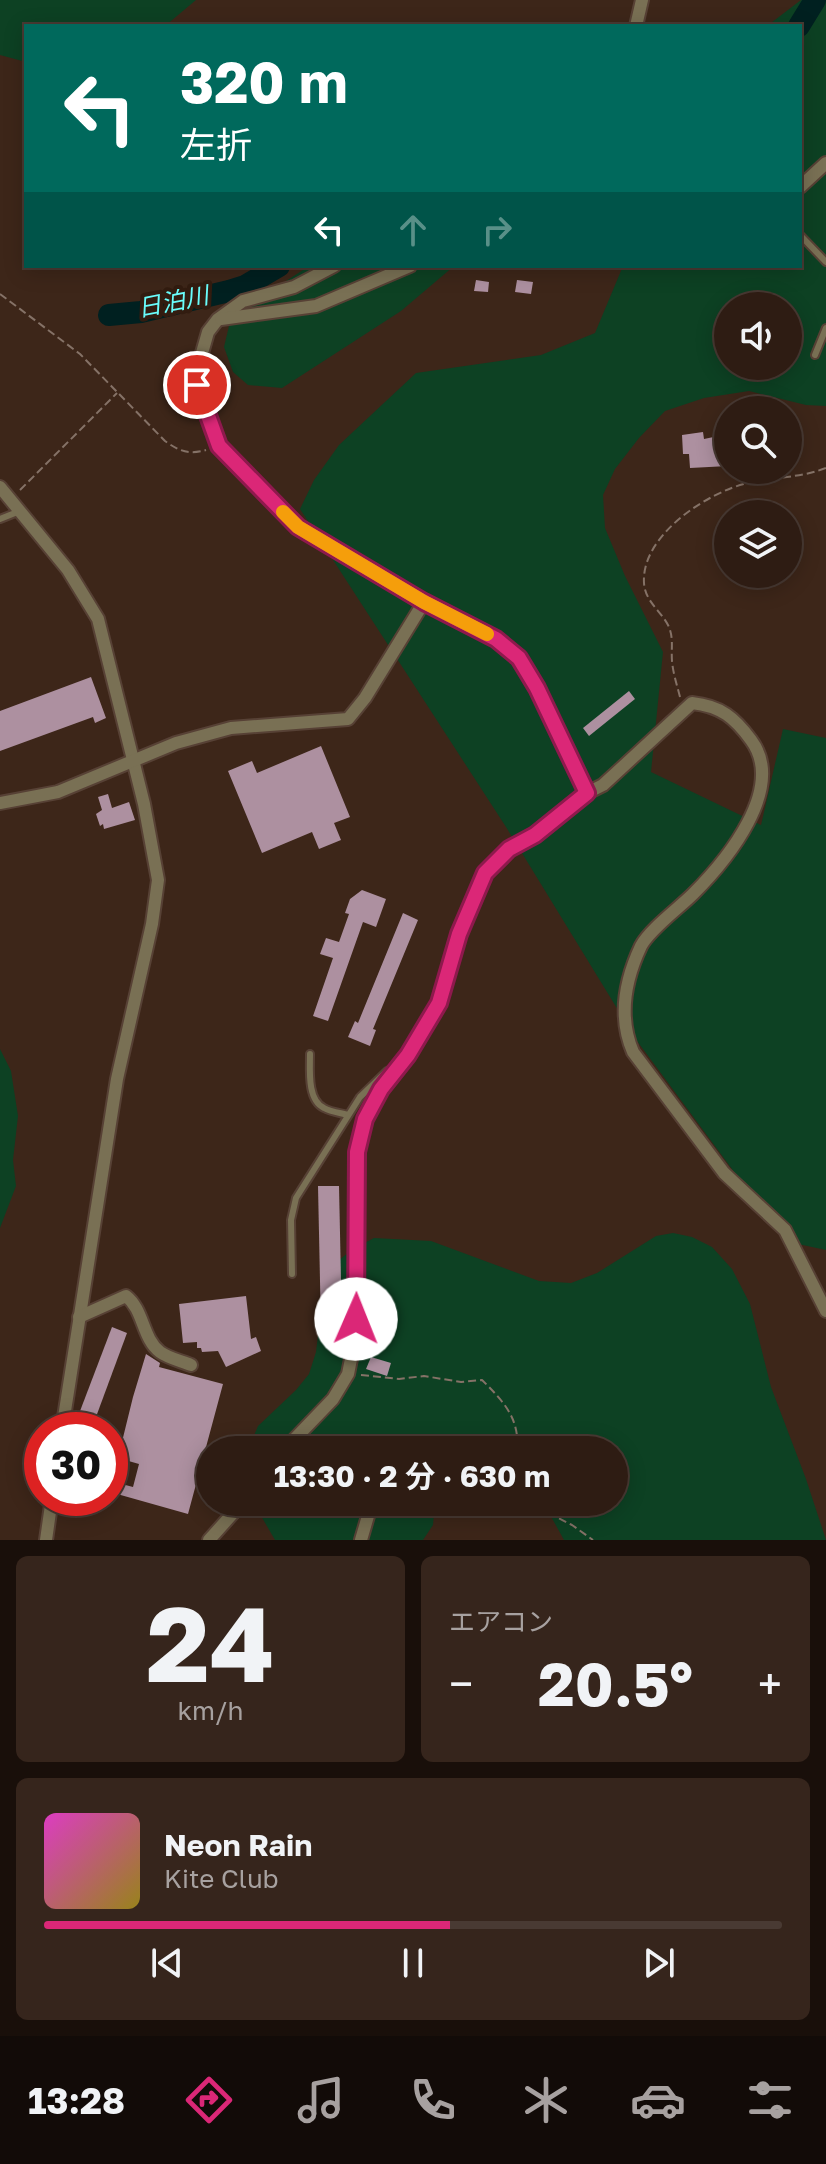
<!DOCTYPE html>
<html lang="ja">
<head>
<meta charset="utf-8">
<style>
	body { margin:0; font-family:"Golos Text","Noto Sans JP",sans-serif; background:#36251c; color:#f1f3f6; height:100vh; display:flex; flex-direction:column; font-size:30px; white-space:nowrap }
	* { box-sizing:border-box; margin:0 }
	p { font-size:26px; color:#a7a1a0 }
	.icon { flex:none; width:44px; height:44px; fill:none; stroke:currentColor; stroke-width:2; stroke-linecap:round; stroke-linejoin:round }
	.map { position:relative; height:1540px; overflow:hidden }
	.panel { display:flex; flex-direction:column; gap:16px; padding:16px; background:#190f0a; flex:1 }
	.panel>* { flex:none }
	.guide { position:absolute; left:24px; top:24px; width:778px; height:244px; border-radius:0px; box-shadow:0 4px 20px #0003,0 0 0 2px #493a33; background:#00695c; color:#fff; overflow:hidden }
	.buttons { position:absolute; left:714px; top:292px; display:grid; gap:16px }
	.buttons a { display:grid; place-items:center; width:88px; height:88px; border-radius:50%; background:#2e1c13; box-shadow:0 4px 20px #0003,0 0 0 2px #493a33; font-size:40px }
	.speed { position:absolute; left:24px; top:1412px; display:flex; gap:16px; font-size:40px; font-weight:700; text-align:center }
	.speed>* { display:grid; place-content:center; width:104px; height:104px; border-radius:50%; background:#2e1c13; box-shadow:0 4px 20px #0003,0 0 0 2px #493a33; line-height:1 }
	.speed .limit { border:12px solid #d22; background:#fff; color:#111 }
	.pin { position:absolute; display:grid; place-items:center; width:68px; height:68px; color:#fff; margin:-34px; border:4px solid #fff; border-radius:50%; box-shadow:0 2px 8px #0007 }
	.me { position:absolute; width:88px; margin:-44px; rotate:1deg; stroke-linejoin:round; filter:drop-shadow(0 0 6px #0008) }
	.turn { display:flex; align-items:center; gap:28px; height:168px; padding:0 24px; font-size:36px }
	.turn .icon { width:104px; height:104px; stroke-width:2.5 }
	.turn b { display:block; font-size:56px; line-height:68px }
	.lanes { display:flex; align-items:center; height:76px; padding:0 24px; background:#0003; justify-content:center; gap:40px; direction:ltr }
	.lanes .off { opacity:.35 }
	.big { font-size:60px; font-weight:700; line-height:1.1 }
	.panel .tile { flex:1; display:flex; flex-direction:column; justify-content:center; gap:12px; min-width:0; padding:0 28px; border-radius:12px; background:#36251c }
	.panel .dial { align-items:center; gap:0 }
	.dial b { font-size:104px; line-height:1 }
	.song { display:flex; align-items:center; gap:24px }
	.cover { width:96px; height:96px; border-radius:12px; background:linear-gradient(135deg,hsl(310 70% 55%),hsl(50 70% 35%)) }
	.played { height:8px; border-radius:4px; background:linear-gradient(90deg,#db2777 55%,#493a33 55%) }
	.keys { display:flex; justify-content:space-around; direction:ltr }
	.heat { display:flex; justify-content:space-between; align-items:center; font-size:44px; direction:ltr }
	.panel .tiles { flex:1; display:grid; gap:16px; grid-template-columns:1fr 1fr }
	.tile:last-child { grid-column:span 2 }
	.trip { position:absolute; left:196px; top:1436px; width:432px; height:80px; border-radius:40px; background:#2e1c13; box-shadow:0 4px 20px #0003,0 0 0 2px #493a33; font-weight:700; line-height:80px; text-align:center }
	.dock { display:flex; height:128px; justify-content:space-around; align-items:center; background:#120b08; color:#a7a1a0 }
	.dock .icon { width:56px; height:56px }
	.dock .active { color:#db2777 }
	.dock b { font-size:36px; color:#f1f3f6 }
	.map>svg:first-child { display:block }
</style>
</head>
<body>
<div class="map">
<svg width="826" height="1540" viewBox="0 0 826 1540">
	<rect width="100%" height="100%" fill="#3d2619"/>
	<g fill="#0d4123" fill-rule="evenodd">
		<polygon points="0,0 196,0 165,26 26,26 26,62 0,55"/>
		<path d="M 801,0 L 826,0 L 826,406 L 806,405 L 749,391 L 704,398 L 665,411 L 639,438 L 615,469 L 603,495 L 605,528 L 625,576 L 663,652 L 651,772 L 761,825 L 783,729 L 826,738 L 826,1250 L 798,1244 L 775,1227 L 637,1041 L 506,827 L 300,509 L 314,480 L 339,445 L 416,373 L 541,355 L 595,333 L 623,266 L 800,266 L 800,26 L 767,26 ZM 728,306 L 788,306 L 788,366 L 728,366 Z"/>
		<polygon points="309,266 454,266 401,311 282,388 248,385 233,372 224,347 229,326 248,306"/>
		<polygon points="0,1049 11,1071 18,1116 13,1160 16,1186 0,1228"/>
		<polygon points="673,1233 692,1237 712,1247 732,1269 750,1304 771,1387 806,1479 826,1540 564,1540 543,1502 614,1502 614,1450 502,1450 480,1438 470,1439 456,1450 248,1450 258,1426 296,1390 309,1374 316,1352 321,1311 339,1260 353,1249 374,1238 431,1241 539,1281 571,1283 597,1273 656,1236"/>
		<polygon points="253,1502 435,1502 433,1525 423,1540 275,1540"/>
	</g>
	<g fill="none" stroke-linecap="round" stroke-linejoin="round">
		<g stroke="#002020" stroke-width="22">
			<polyline points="799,26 815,0"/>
			<polyline points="109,315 141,312 229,291 245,286 279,266"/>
		</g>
	</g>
	<g fill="#ad90a0">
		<polygon points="476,280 489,282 488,292 474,291"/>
		<polygon points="517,280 533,282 531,294 515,292"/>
		<polygon points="703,432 704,439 728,434 728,466 690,468 689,454 683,454 682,435"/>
		<polygon points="91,677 106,718 95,723 93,717 0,751 0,711"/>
		<polygon points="629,691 635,699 589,736 583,728"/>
		<polygon points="321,746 350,817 334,823 341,840 319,849 312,832 262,853 228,771 252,761 257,773"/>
		<polygon points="108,794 112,808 129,802 135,820 104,829 103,824 100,826 96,814 102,810 98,797"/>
		<polygon points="362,890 386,899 376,927 363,922 328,1021 313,1016 333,958 320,954 326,938 339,942 349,914 345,913 350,899"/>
		<polygon points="403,913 418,920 373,1029 376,1030 370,1046 348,1037 355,1021 358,1023"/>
		<polygon points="318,1186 339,1186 342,1327 321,1328"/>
		<polygon points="246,1296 251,1339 256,1337 261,1351 226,1367 218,1351 202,1352 201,1348 197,1348 197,1342 183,1343 179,1304"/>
		<polygon points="112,1327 127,1333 93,1425 77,1419"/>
		<polygon points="146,1354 160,1363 159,1367 223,1384 188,1514 110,1492 114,1482 133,1487 139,1464 118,1458 133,1397"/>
		<polygon points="371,1357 391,1363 387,1376 366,1369"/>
	</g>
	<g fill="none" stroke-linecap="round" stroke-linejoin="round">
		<g stroke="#574135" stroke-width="10">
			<g id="lane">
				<polyline points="800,235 826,262"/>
				<polyline points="815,355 826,328"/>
				<polyline points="0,519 20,511"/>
				<path d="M 310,1054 C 310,1070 307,1100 324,1108 C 331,1112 341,1113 348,1115"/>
				<polyline points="292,1274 291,1220 296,1198 360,1097 387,1071 396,1067"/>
			</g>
		</g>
		<g stroke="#574135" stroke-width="16">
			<g id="street">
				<polyline points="636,26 642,0"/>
				<polyline points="800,187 826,163"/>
				<polyline points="334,266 294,287 243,301 218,319 208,332 200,360 197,385 219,446 298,527 424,602 496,639 519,658 537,688 587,793"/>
				<polyline points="221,319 316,306 410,266"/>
				<polyline points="0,487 68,570 98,619 144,804 158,880 152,924 117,1079 62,1430"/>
				<polyline points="0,803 58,792 176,743 231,728 348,719 365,698 424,602"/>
				<path d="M 79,1317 L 126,1296 C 144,1310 142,1338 160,1352 C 168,1358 181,1361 191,1365"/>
				<path d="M 284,1450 L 333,1399 L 348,1374 L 355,1339 L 357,1152 L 365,1119 L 381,1089 L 408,1055 L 439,1003 L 459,934 L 485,873 L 509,849 L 535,835 L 587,793 L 603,785 L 692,703 C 721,706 735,718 751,740 C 787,788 726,861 693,894 C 679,908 650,929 641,946 C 625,980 618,1017 633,1052 L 724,1173 L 785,1230 L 826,1311"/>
				<polyline points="46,1540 52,1498"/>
				<polyline points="209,1540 243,1502"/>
				<polyline points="361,1540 370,1509 363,1502"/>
			</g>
		</g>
		<g stroke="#857267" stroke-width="2" stroke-dasharray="8 4" stroke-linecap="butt">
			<path d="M 0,294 L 80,354 L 165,441 C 179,451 189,455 206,450"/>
			<polyline points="20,490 117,393"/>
			<path d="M 680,697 C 677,685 673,673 672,661 C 671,648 674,637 668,625 C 660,610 645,601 644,583 C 641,535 708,492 748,483 C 774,477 800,478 826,468"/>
			<path d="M 361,1375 L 399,1379 L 424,1376 L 461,1382 L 482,1380 C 503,1401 520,1418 517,1450"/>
			<polyline points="527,1502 572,1525 593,1540"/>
		</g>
		<use href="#lane" stroke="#797054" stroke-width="6"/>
		<use href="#street" stroke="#797054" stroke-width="12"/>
	</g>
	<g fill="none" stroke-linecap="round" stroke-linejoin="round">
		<g stroke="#8e194d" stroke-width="20">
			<polyline id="route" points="197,385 219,446 298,527 424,602 496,639 519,658 537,688 587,793 535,835 509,849 485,873 459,934 439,1003 408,1055 381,1089 365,1119 357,1152 356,1319"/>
		</g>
		<use href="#route" stroke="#db2777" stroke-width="14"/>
		<polyline stroke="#f59e0b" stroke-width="14" points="283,512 298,527 424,602 487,634"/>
	</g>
	<g text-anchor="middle" stroke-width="8" stroke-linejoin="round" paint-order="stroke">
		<g font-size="24" font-style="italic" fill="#69fdfc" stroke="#321c10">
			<text transform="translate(173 302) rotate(-11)" y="8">日泊川</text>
		</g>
	</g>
</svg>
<div class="buttons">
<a><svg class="icon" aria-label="sound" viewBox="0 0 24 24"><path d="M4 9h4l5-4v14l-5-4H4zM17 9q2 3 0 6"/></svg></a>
<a><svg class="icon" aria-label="search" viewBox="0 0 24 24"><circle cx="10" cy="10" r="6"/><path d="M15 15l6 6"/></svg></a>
<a><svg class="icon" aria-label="layers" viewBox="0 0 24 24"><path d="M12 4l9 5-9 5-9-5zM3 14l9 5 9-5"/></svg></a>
</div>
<div class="speed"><div class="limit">30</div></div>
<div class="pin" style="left:197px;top:385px;background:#d93025"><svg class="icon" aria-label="arrive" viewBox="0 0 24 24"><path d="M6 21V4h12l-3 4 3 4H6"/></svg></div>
<svg class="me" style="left:356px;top:1319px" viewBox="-20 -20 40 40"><circle r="19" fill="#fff"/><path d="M0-13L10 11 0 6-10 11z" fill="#db2777"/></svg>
<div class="trip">13:30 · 2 分 · 630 m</div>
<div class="guide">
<div class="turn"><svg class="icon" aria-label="left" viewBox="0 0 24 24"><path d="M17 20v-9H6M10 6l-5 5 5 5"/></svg><div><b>320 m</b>左折</div></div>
<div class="lanes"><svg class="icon" aria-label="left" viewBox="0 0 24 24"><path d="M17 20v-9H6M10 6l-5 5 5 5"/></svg><svg class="icon off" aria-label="ahead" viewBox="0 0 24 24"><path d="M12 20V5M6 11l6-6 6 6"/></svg><svg class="icon off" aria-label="right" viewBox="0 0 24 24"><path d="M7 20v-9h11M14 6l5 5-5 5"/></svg></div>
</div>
</div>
<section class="panel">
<div class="tiles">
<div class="tile dial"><b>24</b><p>km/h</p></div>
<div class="tile"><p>エアコン</p>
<div class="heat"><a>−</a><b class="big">20.5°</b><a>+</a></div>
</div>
<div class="tile">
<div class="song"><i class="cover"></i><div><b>Neon Rain</b><p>Kite Club</p></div></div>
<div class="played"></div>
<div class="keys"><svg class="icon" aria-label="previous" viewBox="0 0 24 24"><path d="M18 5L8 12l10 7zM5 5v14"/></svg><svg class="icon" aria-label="pause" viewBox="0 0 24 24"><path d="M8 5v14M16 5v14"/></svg><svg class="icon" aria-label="next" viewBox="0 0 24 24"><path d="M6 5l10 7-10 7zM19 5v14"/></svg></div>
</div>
</div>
</section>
<nav class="dock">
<b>13:28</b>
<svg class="icon active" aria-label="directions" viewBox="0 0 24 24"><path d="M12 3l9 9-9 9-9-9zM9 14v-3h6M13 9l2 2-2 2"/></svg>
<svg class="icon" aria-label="music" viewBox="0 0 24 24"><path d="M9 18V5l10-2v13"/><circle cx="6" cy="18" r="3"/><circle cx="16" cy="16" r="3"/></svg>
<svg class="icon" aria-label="phone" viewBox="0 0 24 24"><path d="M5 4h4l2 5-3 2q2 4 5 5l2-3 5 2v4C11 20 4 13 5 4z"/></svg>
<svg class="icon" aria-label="climate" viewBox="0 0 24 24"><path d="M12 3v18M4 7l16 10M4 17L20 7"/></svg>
<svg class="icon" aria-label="car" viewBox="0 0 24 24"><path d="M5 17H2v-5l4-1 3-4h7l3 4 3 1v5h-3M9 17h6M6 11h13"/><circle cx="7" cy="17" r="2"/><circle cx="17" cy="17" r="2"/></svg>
<svg class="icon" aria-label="filters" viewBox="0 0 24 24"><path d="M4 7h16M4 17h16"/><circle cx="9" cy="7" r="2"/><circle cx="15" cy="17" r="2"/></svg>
</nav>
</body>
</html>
